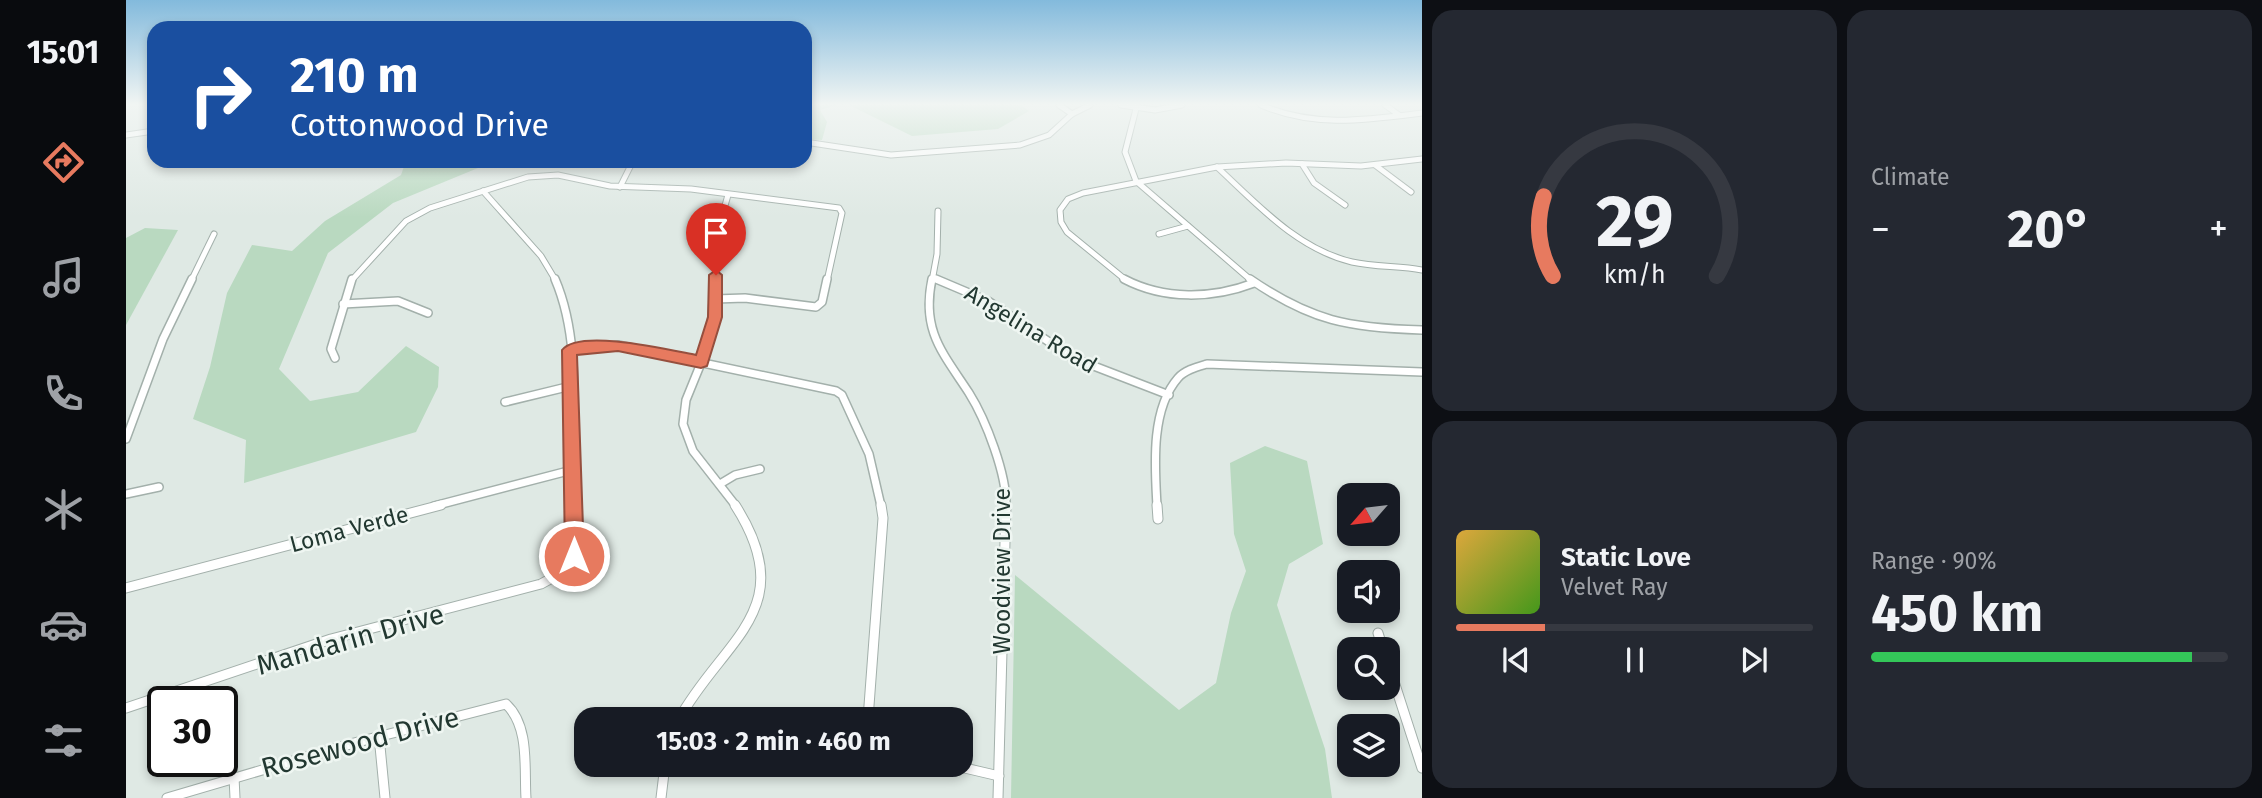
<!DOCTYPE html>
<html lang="en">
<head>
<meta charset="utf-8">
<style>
	body { margin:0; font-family:"Fira Sans",sans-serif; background:#242831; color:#f1f3f6; height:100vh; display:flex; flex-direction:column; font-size:26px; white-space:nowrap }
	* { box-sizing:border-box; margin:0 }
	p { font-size:23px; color:#9ea1a6 }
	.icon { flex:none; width:38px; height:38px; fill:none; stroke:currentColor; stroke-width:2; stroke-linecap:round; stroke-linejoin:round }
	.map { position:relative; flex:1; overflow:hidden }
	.drawer { display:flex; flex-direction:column; gap:10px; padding:10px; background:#0d0f14; width:840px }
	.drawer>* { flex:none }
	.top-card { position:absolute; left:21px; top:21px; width:665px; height:147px; border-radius:21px; box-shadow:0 4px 10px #0003; background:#1a4fa0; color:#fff; overflow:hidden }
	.needle { width:46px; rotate:242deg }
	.buttons { position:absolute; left:1211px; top:483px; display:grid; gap:14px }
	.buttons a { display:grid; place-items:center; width:63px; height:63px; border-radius:14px; background:#171b24; box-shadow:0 4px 10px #0003; font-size:35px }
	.speed { position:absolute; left:21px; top:686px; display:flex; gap:14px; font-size:35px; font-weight:700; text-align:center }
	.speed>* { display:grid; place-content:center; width:91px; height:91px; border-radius:50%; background:#171b24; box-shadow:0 4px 10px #0003; line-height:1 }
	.speed .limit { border:4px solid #111; border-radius:10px; background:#fff; color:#111 }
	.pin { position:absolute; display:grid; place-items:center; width:60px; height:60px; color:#fff; margin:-72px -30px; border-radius:50% 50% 50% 0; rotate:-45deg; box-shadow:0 0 7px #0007 }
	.pin .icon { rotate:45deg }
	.me { position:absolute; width:77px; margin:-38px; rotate:0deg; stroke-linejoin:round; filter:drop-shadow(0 0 5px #0008) }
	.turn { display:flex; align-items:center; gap:24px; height:147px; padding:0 28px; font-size:32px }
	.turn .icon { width:91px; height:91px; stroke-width:2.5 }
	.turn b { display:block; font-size:49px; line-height:60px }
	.big { font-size:52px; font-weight:700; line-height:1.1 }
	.drawer .tile { flex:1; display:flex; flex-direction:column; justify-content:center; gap:10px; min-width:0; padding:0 24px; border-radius:21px; background:#242831 }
	.drawer .dial { align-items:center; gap:0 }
	.dial svg { height:182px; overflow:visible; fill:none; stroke:#363941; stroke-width:7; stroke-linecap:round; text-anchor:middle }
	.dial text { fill:#f1f3f6; stroke:none }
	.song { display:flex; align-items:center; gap:21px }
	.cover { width:84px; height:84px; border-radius:10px; background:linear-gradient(135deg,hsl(40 70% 55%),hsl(100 70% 35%)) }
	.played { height:7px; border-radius:4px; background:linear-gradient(90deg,#e77a5f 25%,#363941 25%) }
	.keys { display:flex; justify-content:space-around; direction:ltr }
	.heat { display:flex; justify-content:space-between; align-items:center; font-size:38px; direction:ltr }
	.charge { height:10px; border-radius:5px; background:linear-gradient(90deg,#34c759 90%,#363941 0) }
	.drawer .tiles { flex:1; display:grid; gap:10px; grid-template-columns:repeat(2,1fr) }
	.trip { position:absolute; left:448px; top:707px; width:399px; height:70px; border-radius:21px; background:#171b24; box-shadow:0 4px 10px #0003; font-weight:700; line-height:70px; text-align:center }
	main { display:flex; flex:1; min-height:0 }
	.dock { display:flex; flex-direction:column; width:126px; justify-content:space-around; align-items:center; background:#090b0e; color:#9ea1a6 }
	.dock .icon { width:49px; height:49px }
	.dock .current { color:#e77a5f }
	.dock b { font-size:32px; color:#f1f3f6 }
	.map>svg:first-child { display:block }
</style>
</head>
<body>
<main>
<nav class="dock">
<b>15:01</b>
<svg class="icon current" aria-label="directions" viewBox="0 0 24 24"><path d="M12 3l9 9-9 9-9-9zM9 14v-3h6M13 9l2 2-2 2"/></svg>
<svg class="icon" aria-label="music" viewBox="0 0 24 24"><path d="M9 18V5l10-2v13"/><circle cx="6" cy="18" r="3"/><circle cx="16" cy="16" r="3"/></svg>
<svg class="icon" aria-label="phone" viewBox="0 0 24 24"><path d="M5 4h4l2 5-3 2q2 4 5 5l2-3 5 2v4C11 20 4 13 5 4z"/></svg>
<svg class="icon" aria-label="climate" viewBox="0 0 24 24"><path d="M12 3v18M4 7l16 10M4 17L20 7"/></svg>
<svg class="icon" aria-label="car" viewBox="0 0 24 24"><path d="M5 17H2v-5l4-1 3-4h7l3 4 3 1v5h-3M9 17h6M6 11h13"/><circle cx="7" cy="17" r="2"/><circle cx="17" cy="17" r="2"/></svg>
<svg class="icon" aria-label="filters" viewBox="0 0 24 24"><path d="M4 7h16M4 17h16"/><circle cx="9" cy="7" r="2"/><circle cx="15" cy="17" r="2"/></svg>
</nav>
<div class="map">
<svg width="1296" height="798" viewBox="0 0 1296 798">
	<rect width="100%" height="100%" fill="#dfe9e4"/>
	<g fill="#b9d9c0">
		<polygon points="679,105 711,105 694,110 701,122 696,140 679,139"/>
		<polygon points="723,105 895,105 903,111 872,129 786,136"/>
		<polygon points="280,161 369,161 267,203 202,253 153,369 184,401 232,392 280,346 313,367 312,387 290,432 118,483 120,440 67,419 84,367 101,293 126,245 166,251 199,221 275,175"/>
		<polygon points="19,228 52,230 0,325 0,238"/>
		<polygon points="1139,446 1181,461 1197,544 1163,564 1151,605 1199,749 1206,798 885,798 889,575 1053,710 1090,683 1105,613 1120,571 1108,534 1104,463"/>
	</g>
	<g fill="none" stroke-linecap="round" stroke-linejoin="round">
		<g stroke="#a3b0ab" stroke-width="7">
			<g id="minor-far2">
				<polyline points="933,105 946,114"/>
				<polyline points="995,105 1029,110 1056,105"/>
				<polyline points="1011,105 999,152 1010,181 1126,281"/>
				<path d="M 1135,105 C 1188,128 1240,120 1296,113"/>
				<polyline points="1259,105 1273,115"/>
				<polyline points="0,135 28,131"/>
				<polyline points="679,142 765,155 894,145 923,135 946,114 964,105"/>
				<polyline points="1176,164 1188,183 1219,205"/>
				<polyline points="1249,165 1285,192"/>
				<path d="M 1091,167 C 1131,204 1171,249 1226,262 C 1249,267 1273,266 1296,270"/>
				<polyline points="494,187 507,161"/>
				<polyline points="357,191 415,256 430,281"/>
				<polyline points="1033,234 1062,226"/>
				<polyline points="807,278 816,281"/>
				<polyline points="65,281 88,234"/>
				<polyline points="225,281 280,221 304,208 402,177 432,175 484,186 565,189 713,208 716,213 701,281"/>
				<polyline points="589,281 592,230 602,195"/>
				<polyline points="806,281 811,254 812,211"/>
				<polyline points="1001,281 941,232 935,222 934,210 942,199 957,193 1091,167 1160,163 1235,166 1296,159"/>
			</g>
		</g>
		<g stroke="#a3b0ab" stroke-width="10">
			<g id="minor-far1">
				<path d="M 429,279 C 459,349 443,432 448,506"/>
				<polyline points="589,279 584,341 560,400 557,424 567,451 610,506"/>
				<path d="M 806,279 C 795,331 817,353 843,393 C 860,420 881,475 880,506"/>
				<polyline points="810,279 862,301 947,358 1043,395"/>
				<path d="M 998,279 C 1038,300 1086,299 1128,283"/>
				<path d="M 1124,279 C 1185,321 1223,328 1296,330"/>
				<polyline points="589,299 619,298 690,307 696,302 701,279"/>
				<polyline points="217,304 272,301 302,313"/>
				<polyline points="444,350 492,345 710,391 716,395 743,454 755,506"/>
				<polyline points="209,358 205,349 226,279"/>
				<polyline points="379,402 445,386"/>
				<polyline points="0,439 37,339 66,279"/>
				<polyline points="594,484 609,475 634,469"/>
				<polyline points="0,494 33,487"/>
				<polyline points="308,506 446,470"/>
				<path d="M 1031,506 C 1029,468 1024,410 1052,378 C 1059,370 1071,367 1081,364 L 1296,372"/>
			</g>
		</g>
		<g stroke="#a3b0ab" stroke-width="11">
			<g id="minor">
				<polyline points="1031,505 1032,519"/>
				<polyline points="0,588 315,505"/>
				<polyline points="1252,633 1257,649"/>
				<polyline points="1262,663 1296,768"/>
				<polyline points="0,708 205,639 415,584 446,567 448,505"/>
				<path d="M 553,719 C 597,639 676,609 609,505"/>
				<polyline points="742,719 757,518 755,505"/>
				<polyline points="253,736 259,798"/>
				<polyline points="826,765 873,776"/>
				<polyline points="108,777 109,798"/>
				<path d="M 41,798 L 228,743 L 380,704 C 404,726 398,769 400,798"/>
				<polyline points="535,798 539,765"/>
				<polyline points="872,798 880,505"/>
			</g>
		</g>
		<use href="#minor-far2" stroke="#fff" stroke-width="5"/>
		<use href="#minor-far1" stroke="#fff" stroke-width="7"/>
		<use href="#minor" stroke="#fff" stroke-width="9"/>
	</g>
	<linearGradient id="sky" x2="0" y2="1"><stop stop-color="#83badc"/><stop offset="0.48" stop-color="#f1f5f3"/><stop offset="1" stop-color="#f1f5f3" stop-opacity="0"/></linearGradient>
	<rect width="1296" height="217" fill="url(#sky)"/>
	<path fill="#e77a5f" stroke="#964f3e" stroke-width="2" d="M 590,270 L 596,275 L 596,317 L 581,366 L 575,368 L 492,351 L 451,355 L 458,556 L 455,562 L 448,565 L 442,562 L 439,556 L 436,350 C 453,328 544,350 570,355 L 582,317 L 583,275 Z"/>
	<g text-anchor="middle" stroke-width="5" stroke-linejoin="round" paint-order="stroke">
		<g font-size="23" fill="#223831" stroke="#eff6f2">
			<text transform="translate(905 329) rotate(31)" y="8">Angelina Road</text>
			<text transform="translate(223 529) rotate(-15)" y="8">Loma Verde</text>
			<text transform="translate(876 571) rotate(-90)" y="8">Woodview Drive</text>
		</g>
		<g font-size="28" fill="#223831" stroke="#eff6f2">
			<text transform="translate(224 639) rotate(-16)" y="10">Mandarin Drive</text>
			<text transform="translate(234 742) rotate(-15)" y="10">Rosewood Drive</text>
		</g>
	</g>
</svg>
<div class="buttons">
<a><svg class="needle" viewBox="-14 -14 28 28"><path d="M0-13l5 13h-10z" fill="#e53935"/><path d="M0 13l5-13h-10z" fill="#9ea1a6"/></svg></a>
<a><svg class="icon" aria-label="sound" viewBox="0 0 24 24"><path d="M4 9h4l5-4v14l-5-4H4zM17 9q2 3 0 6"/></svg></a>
<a><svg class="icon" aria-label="search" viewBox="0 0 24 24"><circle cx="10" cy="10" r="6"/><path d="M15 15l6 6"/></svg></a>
<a><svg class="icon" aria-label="layers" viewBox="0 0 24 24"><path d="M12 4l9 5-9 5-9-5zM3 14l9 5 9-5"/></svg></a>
</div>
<div class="speed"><div class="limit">30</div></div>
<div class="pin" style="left:590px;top:275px;background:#d93025"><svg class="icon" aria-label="arrive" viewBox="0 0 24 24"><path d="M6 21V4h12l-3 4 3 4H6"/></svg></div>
<svg class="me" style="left:448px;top:556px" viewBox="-20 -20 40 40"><circle r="17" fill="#e77a5f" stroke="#fff" stroke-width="3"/><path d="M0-11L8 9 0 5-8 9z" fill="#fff"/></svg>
<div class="trip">15:03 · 2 min · 460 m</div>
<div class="top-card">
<div class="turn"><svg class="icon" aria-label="right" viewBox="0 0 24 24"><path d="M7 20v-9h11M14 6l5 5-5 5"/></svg><div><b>210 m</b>Cottonwood Drive</div></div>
</div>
</div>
<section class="drawer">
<div class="tiles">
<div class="tile dial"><svg viewBox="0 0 100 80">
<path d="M14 69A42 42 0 1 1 86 69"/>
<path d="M14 69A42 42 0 0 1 10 34" stroke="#e77a5f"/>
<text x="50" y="56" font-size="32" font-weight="700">29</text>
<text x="50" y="72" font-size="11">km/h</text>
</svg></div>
<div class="tile"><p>Climate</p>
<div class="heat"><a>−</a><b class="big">20°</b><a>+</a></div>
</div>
<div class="tile">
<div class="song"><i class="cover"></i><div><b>Static Love</b><p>Velvet Ray</p></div></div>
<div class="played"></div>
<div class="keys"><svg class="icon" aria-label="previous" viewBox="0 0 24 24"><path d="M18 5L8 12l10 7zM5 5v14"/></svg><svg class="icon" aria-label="pause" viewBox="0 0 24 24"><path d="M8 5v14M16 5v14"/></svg><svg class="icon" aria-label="next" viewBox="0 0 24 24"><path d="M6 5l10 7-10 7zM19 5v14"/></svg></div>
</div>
<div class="tile"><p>Range · 90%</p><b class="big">450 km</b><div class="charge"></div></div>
</div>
</section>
</main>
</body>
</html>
